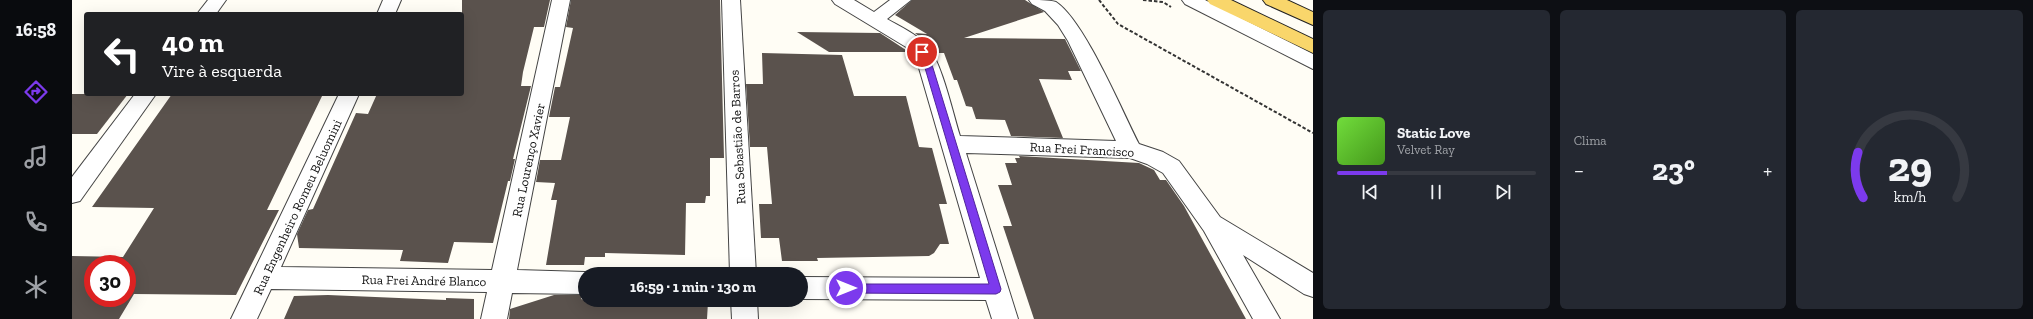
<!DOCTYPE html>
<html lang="pt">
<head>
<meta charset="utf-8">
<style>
	body { margin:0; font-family:"Zilla Slab",serif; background:#242831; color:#f1f3f6; height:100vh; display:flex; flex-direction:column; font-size:15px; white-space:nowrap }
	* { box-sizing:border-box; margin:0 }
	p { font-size:13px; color:#9ea1a6 }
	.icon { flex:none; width:22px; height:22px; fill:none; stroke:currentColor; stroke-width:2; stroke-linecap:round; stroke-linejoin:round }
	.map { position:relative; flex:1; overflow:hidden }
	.drawer { display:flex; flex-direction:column; gap:10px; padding:10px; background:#0d0f14; width:720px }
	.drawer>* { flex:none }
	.banner { position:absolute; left:12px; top:12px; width:380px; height:84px; border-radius:4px; box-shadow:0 4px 16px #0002; background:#202124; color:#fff; overflow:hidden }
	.speed { position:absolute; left:12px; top:255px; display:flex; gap:8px; font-size:20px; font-weight:700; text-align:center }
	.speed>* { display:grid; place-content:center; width:52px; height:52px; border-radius:50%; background:#171b24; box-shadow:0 4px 16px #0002; line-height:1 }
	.speed .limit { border:6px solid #d22; background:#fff; color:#111 }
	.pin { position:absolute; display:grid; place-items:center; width:34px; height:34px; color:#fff; margin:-17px; border:2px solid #fff; border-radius:50%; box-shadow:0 1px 4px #0007 }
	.me { position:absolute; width:44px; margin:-22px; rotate:90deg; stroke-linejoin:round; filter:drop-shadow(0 0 3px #0008) }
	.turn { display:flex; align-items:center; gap:14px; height:84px; padding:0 12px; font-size:18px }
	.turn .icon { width:52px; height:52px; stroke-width:2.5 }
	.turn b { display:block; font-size:28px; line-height:34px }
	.big { font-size:30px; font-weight:700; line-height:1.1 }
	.drawer .tile { flex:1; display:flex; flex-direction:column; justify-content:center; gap:6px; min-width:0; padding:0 14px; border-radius:6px; background:#242831 }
	.drawer .dial { align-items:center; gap:0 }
	.dial svg { height:104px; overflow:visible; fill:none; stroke:#363941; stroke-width:7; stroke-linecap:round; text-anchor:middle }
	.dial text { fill:#f1f3f6; stroke:none }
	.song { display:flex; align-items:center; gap:12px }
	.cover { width:48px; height:48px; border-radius:6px; background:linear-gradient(135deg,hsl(100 70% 55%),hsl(100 70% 35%)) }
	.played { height:4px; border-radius:2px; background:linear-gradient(90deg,#7c3aed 25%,#363941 25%) }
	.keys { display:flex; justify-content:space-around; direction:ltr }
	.heat { display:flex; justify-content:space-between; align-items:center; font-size:22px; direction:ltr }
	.drawer .tiles { flex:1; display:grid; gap:10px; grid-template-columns:repeat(3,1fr) }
	.trip { position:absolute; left:506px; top:267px; width:230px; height:40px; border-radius:20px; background:#171b24; box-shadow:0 4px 16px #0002; font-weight:700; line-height:40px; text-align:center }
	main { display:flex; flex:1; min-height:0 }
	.tabs { display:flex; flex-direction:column; width:72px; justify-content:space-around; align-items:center; background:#090b0e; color:#9ea1a6 }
	.tabs .icon { width:28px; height:28px }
	.tabs .selected { color:#7c3aed }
	.tabs b { font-size:18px; color:#f1f3f6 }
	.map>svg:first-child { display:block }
</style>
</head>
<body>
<main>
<nav class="tabs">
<b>16:58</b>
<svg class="icon selected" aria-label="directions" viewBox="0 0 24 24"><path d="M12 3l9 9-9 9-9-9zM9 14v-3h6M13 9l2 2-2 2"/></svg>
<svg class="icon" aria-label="music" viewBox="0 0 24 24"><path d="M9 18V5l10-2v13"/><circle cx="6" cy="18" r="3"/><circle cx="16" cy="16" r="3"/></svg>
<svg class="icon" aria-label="phone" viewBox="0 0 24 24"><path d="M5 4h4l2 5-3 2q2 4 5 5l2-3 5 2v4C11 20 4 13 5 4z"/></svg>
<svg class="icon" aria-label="climate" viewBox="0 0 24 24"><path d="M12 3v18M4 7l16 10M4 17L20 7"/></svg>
</nav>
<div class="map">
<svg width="1241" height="319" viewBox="0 0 1241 319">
	<rect width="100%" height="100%" fill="#fffdf5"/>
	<g fill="#5a524d" fill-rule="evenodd">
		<polygon points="390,0 478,0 472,27 462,27 451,72 449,86 459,86 441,159 443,159 438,181 436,181 421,243 382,242 376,263 328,261 331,250 227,248 225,234 236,210 241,209 284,113 296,114 305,94 390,94"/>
		<polygon points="499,0 648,0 652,158 638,158 638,196 634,196 633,203 614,203 613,255 533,253 533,257 513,257 512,265 474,265 485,200 479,200 483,183 464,182 468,160 489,160 498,117 477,117 483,87 488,87 501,28 494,27"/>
		<polygon points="840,0 953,0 972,12 892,38 993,39 1009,71 996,71 1000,80 967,79 991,138 939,136 933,120 904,119 900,107 894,106 885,80 882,80 872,53 862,53 853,41 843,33 855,34 823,15"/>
		<polygon points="725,32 808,33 837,52 757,52"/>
		<polygon points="690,53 770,55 782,96 834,96 847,147 860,148 875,204 867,204 877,244 868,244 862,253 857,256 745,258 746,261 710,261 707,238 689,238 687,204 700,204 695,147 678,147 674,84 691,84"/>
		<polygon points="0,94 56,94 25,134 0,134"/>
		<path d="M 100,94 L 251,94 L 195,210 L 207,210 L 164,295 L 62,294 L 47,319 L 0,319 L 0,256 L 51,257 L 82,208 L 20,207 ZM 21,264 L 55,264 L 55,298 L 21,298 Z"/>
		<polygon points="947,156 1067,163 1082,170 1088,180 1094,180 1112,206 1174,319 962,319 931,226 940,226 926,185 940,185 933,163 945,163 943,158 948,158"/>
		<polygon points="256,295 374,300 374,298 402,299 402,319 212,319 222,296"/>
		<polygon points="482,295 509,295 509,299 513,300 636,302 635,319 437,319 438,309"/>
	</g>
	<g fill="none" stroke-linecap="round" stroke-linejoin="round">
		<g stroke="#444" stroke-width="2">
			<g id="minor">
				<polygon points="136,0 154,0 144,14 125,14"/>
				<polygon points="311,0 329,0 323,14 305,14"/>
				<polygon points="480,0 498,0 445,270 513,272 519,274 513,274 513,294 440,293 435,319 409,319 415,292 199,289 185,319 159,319 267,94 287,94 209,267 420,270"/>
				<polygon points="650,0 668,0 684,274 658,274"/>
				<path d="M 760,0 L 782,0 L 802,12 L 818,0 L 839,0 L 815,19 C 829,27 845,34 856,47 C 870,63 881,114 888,136 L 1044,141 L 996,41 L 986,25 L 973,11 L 960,4 L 957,0 C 965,0 977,0 984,2 C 1012,20 1050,111 1067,144 L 1091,152 L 1107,161 L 1148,217 L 1241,273 L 1241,297 L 1232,294 L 1171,255 L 1208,319 L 1181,319 L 1132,231 L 1091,173 L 1075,164 L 1058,158 L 894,153 L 946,319 L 920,319 L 914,300 L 729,299 L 729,277 L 908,278 L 847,68 L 842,55 L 834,47 L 763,4 Z"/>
				<polygon points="1110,0 1133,0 1241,54 1241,69 1113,4"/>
				<polygon points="63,94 84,94 8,201 0,203 0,177"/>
				<polygon points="659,300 685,300 686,319 660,319"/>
			</g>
		</g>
		<g stroke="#222" stroke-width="2">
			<g id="major">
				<polygon points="1135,0 1159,0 1241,39 1241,53 1138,4"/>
				<polygon points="1191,0 1215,0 1241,12 1241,25 1194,4"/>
			</g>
		</g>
		<g stroke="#333" stroke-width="2" stroke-dasharray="3.5 2" stroke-linecap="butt">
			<polyline points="1027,0 1046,24 1241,133"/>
			<polyline points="1071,0 1091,2 1099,7"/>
		</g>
		<use href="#minor" fill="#fff" fill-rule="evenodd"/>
		<use href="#major" fill="#f9d66b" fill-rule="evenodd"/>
	</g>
	<polygon fill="#7c3aed" stroke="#51269a" points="850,49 853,50 861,68 929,289 928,292 924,294 774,293 770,292 769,288 770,285 774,284 917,284 853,68 846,52"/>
	<g text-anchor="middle" stroke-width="4" stroke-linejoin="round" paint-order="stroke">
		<g font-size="13" fill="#111" stroke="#fff">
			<text transform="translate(665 137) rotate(-93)" y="5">Rua Sebastião de Barros</text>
			<text transform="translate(1010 149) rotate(3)" y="5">Rua Frei Francisco</text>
			<text transform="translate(456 160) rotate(-78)" y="5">Rua Lourenço Xavier</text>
			<text transform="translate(225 207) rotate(-65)" y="5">Rua Engenheiro Romeu Beluomini</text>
			<text transform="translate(352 280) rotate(1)" y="5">Rua Frei André Blanco</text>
		</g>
	</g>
</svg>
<div class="speed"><div class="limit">30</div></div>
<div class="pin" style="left:850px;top:52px;background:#d93025"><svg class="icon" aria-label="arrive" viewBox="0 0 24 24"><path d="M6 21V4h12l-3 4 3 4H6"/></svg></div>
<svg class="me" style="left:774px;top:288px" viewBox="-20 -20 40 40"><circle r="17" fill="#7c3aed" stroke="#fff" stroke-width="3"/><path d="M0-11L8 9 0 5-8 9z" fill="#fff"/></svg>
<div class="trip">16:59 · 1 min · 130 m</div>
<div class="banner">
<div class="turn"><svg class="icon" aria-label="left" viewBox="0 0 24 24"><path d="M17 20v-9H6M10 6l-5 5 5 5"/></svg><div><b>40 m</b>Vire à esquerda</div></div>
</div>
</div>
<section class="drawer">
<div class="tiles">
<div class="tile">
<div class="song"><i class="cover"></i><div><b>Static Love</b><p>Velvet Ray</p></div></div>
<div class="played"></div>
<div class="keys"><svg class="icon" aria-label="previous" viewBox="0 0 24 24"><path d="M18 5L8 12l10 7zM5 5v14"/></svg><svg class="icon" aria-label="pause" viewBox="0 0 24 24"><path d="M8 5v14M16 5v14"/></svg><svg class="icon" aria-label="next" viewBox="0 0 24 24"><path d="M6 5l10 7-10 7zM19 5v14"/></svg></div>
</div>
<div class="tile"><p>Clima</p>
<div class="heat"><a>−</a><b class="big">23°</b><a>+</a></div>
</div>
<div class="tile dial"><svg viewBox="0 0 100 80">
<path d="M14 69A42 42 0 1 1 86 69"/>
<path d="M14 69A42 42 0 0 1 10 34" stroke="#7c3aed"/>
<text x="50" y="56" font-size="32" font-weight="700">29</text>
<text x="50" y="72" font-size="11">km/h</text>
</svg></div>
</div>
</section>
</main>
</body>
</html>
